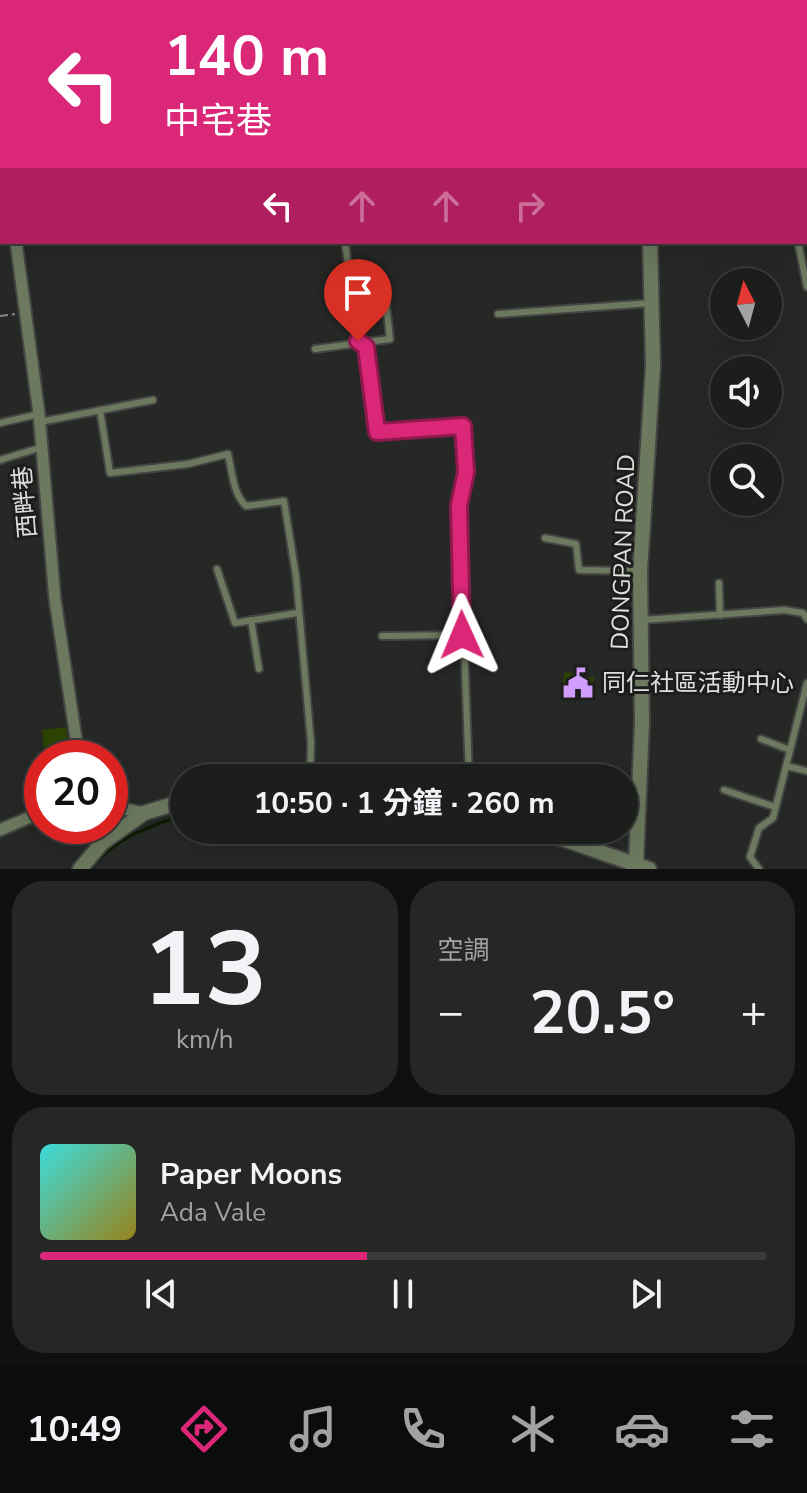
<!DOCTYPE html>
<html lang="zh-TW">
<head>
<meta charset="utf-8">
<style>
	body { margin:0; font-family:"Nunito Sans","Noto Sans TC",sans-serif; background:#252725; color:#f1f3f6; height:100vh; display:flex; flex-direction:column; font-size:30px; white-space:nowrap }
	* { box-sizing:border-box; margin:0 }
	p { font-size:26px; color:#a0a2a3 }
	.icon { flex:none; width:44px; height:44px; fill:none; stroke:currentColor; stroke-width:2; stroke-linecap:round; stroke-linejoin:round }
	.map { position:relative; height:869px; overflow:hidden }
	.sheet { display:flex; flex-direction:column; gap:12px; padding:12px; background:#0f100f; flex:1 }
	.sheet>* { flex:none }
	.banner { position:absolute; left:0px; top:0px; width:808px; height:244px; box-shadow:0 8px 32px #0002,0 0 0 2px #3a3c3b; background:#db2777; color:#fff; overflow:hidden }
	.needle { width:52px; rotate:354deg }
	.fabs { position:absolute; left:710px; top:268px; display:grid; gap:16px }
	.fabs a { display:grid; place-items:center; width:72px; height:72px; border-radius:50%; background:#1c1e1c; box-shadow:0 8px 32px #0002,0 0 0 2px #3a3c3b; font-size:40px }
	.speed { position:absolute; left:24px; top:740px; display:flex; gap:16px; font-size:40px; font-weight:700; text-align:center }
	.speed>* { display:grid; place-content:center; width:104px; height:104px; border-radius:50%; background:#1c1e1c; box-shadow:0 8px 32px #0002,0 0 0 2px #3a3c3b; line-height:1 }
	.speed .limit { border:12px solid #d22; background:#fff; color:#111 }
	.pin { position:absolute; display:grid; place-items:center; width:68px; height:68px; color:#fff; margin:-82px -34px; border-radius:50% 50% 50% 0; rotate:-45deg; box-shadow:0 0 8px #0007 }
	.pin .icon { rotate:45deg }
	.me { position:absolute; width:88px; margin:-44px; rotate:359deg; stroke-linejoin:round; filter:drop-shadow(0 0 6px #0008) }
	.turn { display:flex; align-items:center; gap:28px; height:168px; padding:0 32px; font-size:36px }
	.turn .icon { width:104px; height:104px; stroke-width:2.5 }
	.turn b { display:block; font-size:56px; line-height:68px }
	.lanes { display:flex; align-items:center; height:76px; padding:0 32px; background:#0003; justify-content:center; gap:40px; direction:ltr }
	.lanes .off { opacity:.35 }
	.big { font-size:60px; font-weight:700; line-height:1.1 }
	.sheet .card { flex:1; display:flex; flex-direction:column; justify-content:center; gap:12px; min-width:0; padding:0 28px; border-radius:32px; background:#252725 }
	.sheet .dial { align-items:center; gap:0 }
	.dial b { font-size:104px; line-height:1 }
	.song { display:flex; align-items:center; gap:24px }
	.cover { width:96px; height:96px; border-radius:12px; background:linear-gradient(135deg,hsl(180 70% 55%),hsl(50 70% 35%)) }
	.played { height:8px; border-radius:4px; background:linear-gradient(90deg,#db2777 45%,#3a3c3b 45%) }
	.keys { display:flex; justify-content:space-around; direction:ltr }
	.heat { display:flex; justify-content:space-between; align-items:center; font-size:44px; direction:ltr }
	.sheet .tiles { flex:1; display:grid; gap:12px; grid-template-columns:1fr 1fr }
	.card:last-child { grid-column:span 2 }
	.trip { position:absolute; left:170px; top:764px; width:468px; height:80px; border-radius:40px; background:#1c1e1c; box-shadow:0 8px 32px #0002,0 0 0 2px #3a3c3b; font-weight:700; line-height:80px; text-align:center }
	.dock { display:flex; height:128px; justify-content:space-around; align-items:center; background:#0b0c0b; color:#a0a2a3 }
	.dock .icon { width:56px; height:56px }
	.dock .selected { color:#db2777 }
	.dock b { font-size:36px; color:#f1f3f6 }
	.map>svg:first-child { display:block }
</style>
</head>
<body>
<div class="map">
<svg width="807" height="869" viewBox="0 0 807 869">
	<rect width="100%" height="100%" fill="#262825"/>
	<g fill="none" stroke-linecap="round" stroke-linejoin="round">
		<g stroke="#0d1900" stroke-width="3">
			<polyline points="516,830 536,837"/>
			<polyline points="562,846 627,869"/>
			<path d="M 90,869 C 115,838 147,827 184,815"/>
		</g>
	</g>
	<g fill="#2d4400">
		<polygon points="565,672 594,678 591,695 561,689"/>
		<polygon points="66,727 69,746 44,750 42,730"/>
	</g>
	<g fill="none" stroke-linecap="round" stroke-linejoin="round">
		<g stroke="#444543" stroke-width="10">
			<g id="service">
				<polyline points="131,0 132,2"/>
				<polyline points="740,0 741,2"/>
				<polyline points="0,121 2,120"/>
				<polyline points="345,242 358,341 366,347 377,432 463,426 466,472 459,505 469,778"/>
				<polyline points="798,242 807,287"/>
				<polyline points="498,314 652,303"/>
				<polyline points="315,349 390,339 386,304"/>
				<path d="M 100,410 L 110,473 L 188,464 L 228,454 C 232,471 233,494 246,506 L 284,501 L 296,576 L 311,743 L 310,778"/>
				<polyline points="40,422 153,400"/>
				<polyline points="0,423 39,414"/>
				<polyline points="0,460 43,447"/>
				<polyline points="545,538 576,544 579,570 638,571"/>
				<polyline points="217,569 235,623 297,613"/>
				<polyline points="719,583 720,615"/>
				<polyline points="251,620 259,669"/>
				<polyline points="642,620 785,610 803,613 807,619"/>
				<polyline points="382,636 462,635"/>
				<polyline points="761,739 790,750"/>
				<polyline points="786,766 807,771"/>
				<polyline points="724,790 775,807"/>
				<polyline points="759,869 750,857 759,828 773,818 807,683"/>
			</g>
		</g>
		<g stroke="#444543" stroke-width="15">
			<g id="minor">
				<polyline points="0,127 2,141"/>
				<polyline points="16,242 39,414 55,600 79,758"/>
				<polyline points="110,806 144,813"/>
				<polyline points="0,830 42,812"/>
			</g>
		</g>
		<g stroke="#444543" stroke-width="18">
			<g id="tertiary">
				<polyline points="630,0 630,2"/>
				<polyline points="537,830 649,869"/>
				<polyline points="636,863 642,722 640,571 653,366 650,242"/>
				<polyline points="80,869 102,843 144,813 184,801"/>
			</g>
		</g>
		<polyline stroke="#838582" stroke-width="2" stroke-dasharray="8 4" stroke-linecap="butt" points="0,316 15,314"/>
		<use href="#service" stroke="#6c795e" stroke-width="6"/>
		<use href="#minor" stroke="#6c795e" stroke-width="11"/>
		<use href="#tertiary" stroke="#6c795e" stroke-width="14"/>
	</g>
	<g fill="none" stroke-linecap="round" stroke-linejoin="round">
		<g stroke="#8e194d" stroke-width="20">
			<polyline id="route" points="358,341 366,347 377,432 463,426 466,472 459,505 462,635"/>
		</g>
		<use href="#route" stroke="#db2777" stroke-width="14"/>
	</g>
	<defs>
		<g id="civic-bare" transform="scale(2.4)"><path d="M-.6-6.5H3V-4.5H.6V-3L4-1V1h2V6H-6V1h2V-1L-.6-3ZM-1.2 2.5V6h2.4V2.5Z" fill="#d19dfe" stroke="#1d1e1c" stroke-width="2.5" paint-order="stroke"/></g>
	</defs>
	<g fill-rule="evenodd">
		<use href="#civic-bare" x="578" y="683"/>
	</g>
	<g text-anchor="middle" stroke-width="6" stroke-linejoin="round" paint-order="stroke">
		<g font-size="24" fill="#dfe0de" stroke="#1d1e1c">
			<text transform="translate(25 502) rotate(-95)" y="8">西畔巷</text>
			<text transform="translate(623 552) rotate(-88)" y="8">DONGPAN ROAD</text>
		</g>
		<g font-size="24" fill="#dfe0de" stroke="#1d1e1c" text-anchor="start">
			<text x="602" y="691">同仁社區活動中心</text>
		</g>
	</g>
</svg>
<div class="fabs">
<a><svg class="needle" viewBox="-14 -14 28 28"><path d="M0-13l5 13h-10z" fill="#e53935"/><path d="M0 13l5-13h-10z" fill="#a0a2a3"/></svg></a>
<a><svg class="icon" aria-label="sound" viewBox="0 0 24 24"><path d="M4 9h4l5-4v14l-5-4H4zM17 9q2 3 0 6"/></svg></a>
<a><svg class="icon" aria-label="search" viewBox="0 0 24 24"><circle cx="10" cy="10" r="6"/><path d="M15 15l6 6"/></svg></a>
</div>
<div class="speed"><div class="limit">20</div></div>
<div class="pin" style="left:358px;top:341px;background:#d93025"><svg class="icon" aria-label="arrive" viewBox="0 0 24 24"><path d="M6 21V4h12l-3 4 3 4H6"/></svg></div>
<svg class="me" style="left:462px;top:635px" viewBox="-20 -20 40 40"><path d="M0-17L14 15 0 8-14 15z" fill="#db2777" stroke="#fff" stroke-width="4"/></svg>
<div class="trip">10:50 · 1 分鐘 · 260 m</div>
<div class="banner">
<div class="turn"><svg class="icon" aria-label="left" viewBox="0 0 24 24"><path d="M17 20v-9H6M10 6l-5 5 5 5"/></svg><div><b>140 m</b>中宅巷</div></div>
<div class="lanes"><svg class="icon" aria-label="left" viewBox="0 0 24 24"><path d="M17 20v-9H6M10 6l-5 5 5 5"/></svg><svg class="icon off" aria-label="ahead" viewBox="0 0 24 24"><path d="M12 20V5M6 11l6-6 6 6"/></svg><svg class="icon off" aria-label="ahead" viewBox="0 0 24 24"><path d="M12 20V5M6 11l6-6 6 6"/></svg><svg class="icon off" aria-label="right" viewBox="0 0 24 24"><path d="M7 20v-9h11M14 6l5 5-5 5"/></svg></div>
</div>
</div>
<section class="sheet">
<div class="tiles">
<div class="card dial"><b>13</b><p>km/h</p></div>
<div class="card"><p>空調</p>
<div class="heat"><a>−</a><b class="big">20.5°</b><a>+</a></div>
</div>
<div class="card">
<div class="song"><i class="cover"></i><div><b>Paper Moons</b><p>Ada Vale</p></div></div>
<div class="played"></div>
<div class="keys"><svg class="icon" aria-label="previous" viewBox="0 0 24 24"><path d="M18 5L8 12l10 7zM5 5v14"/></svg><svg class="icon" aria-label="pause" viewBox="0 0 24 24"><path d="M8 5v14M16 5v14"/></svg><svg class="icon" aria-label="next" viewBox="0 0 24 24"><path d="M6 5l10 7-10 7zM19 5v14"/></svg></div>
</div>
</div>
</section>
<nav class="dock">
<b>10:49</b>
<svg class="icon selected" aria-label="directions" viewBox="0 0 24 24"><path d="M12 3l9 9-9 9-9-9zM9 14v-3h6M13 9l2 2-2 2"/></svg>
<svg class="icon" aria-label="music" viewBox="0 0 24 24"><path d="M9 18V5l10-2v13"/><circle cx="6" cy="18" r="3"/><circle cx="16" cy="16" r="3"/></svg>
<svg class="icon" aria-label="phone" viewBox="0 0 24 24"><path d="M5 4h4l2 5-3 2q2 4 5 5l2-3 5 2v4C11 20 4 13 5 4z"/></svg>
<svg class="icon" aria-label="climate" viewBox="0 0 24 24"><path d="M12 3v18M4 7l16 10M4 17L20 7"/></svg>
<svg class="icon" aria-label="car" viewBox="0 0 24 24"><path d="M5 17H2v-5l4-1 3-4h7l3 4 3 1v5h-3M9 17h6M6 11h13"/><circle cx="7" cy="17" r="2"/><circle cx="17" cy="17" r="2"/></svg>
<svg class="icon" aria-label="filters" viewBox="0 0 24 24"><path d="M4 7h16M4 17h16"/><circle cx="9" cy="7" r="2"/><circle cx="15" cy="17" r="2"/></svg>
</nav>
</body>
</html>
